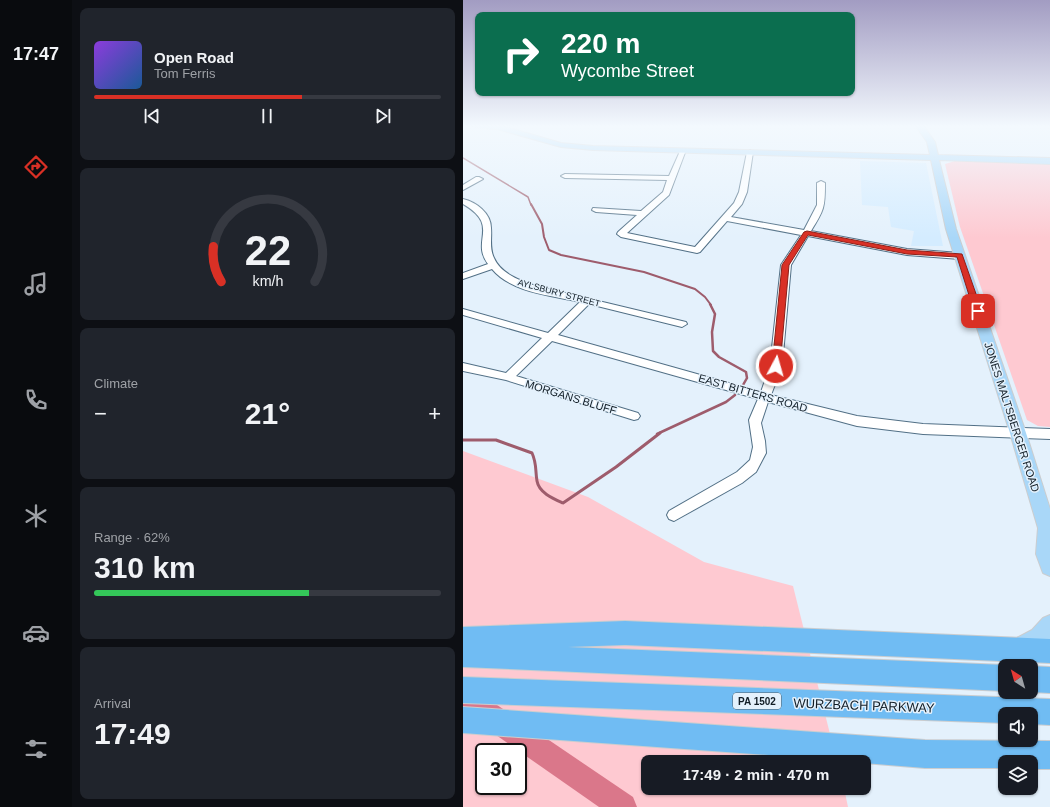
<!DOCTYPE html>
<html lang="en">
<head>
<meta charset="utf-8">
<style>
	body { margin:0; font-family:Arial,sans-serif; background:#20242c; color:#f1f3f6; height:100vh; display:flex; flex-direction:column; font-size:15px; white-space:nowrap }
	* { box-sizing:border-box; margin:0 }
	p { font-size:13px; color:#9ea1a6 }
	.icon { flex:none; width:22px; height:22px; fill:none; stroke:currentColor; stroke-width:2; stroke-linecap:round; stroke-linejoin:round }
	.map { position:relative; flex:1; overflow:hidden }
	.side { display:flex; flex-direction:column; gap:8px; padding:8px; background:#0d0f14; width:391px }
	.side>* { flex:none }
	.hud { position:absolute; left:12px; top:12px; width:380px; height:84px; border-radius:8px; box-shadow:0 1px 3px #0004; background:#0b6e4f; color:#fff; overflow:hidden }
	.needle { width:26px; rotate:323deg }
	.controls { position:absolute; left:535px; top:659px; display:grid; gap:8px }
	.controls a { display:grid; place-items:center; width:40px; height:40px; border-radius:8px; background:#171b24; box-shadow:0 1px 3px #0004; font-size:20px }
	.speed { position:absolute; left:12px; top:743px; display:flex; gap:8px; font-size:20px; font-weight:700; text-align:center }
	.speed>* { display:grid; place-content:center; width:52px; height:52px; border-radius:50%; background:#171b24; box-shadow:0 1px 3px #0004; line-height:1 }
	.speed .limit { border:2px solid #111; border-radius:6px; background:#fff; color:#111 }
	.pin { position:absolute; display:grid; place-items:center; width:34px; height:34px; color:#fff; margin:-17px; border-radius:8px; box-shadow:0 2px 6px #0006 }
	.me { position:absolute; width:44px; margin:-22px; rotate:6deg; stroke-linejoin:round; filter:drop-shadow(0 0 3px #0008) }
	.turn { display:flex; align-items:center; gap:14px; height:84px; padding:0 20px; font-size:18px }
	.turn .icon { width:52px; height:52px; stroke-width:2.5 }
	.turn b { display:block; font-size:28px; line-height:34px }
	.big { font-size:30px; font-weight:700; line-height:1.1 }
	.side .tile { flex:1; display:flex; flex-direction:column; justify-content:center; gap:6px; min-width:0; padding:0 14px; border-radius:8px; background:#20242c }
	.side .dial { align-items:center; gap:0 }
	.dial svg { height:104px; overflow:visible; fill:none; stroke:#363941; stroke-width:7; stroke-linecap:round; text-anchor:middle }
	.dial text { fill:#f1f3f6; stroke:none }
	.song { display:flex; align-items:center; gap:12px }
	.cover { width:48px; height:48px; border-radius:6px; background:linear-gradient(135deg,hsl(270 70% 55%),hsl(210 70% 35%)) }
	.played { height:4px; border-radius:2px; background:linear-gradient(90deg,#d93025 60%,#363941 60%) }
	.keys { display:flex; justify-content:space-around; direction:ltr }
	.heat { display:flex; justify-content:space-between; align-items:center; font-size:22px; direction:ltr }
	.charge { height:6px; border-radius:3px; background:linear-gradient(90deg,#34c759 62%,#363941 0) }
	.trip { position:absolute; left:178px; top:755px; width:230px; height:40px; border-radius:8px; background:#171b24; box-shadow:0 1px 3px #0004; font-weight:700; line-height:40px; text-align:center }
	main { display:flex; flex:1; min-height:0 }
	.dock { display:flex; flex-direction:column; width:72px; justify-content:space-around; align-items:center; background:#090b0e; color:#9ea1a6 }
	.dock .icon { width:28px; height:28px }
	.dock .current { color:#d93025 }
	.dock b { font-size:18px; color:#f1f3f6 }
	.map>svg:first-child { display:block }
</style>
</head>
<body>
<main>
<nav class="dock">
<b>17:47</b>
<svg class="icon current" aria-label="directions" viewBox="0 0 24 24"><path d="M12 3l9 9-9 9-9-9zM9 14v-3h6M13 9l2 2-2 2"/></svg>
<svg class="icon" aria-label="music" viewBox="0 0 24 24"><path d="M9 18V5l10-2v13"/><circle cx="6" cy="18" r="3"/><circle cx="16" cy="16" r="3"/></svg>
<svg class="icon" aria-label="phone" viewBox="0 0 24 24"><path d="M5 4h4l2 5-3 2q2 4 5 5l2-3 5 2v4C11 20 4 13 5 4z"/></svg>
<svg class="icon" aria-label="climate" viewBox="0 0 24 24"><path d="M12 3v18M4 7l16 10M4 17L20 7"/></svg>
<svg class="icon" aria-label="car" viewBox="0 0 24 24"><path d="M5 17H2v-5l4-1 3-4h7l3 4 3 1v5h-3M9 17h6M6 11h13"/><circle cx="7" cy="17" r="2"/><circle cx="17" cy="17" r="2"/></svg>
<svg class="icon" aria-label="filters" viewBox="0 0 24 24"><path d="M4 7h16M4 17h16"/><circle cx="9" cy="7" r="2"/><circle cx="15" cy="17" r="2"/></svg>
</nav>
<section class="side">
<div class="tile">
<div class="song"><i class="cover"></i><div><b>Open Road</b><p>Tom Ferris</p></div></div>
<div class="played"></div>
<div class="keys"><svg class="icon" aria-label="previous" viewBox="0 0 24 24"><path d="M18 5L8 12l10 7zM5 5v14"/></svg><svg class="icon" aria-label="pause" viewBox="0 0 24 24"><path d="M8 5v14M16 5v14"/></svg><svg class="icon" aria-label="next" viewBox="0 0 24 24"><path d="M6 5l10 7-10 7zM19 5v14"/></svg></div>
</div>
<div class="tile dial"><svg viewBox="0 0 100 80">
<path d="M14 69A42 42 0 1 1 86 69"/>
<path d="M14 69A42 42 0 0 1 8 42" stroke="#d93025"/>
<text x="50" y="56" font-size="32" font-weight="700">22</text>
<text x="50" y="72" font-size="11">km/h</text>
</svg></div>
<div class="tile"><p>Climate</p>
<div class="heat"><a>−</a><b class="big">21°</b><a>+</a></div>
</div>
<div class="tile"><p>Range · 62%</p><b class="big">310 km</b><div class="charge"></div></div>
<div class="tile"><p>Arrival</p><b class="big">17:49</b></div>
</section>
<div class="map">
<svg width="587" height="807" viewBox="0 0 587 807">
	<rect width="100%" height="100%" fill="#e4f1fc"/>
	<polygon fill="#d4ecff" points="397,161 463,163 480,246 448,246 451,231 428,227 425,207 399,205"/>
	<g fill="#fec9d1" fill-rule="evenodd">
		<polygon points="492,161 587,164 587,427 575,426 564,420 497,227 482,164"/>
		<path d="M 0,451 L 125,497 L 241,562 L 330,586 L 374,762 L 185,762 L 185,788 L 381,788 L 385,807 L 0,807 ZM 21,752 L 55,752 L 55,786 L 21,786 Z"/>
	</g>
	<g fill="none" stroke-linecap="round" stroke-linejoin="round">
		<polyline stroke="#9e5c6c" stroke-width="1.5" points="0,158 65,197 68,205"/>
		<polyline stroke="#9e5c6c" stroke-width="2" points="68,204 79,224 81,237 86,250 98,255 181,272 232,289 242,297 248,305"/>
		<g stroke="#9e5c6c" stroke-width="2.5">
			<polyline points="247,304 252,314 249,332 250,351 256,357 283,372 284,378 280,385"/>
			<polyline points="194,434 263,402 272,395"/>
		</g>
		<path stroke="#9e5c6c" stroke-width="3" d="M 0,440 L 33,440 L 69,453 C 74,464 72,470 74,481 C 76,493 91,499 100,503 L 153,467 L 197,433"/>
		<polygon fill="#da778a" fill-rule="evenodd" points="0,685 9,688 170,797 174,807 136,807 0,712"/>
		<g stroke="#527086" stroke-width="2">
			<g id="minor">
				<path d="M 218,149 L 223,150 L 206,195 L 164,233 L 232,247 L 271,203 L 276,192 L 284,152 L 287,150 L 290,152 L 284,192 L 279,204 L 268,217 L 341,230 L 354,205 L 354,183 L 358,181 L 362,183 C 362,208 361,210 348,231 L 444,249 L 497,253 L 501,256 L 497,259 L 444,255 L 345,236 L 328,265 L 319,366 L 308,395 L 394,416 L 460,424 L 587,429 L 587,439 L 460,434 L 394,426 L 305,402 L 298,423 L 302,441 L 303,453 L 293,472 L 279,483 L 211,521 L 206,519 L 204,515 L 206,511 L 274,472 L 287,460 L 290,447 L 286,420 L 295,399 L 89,341 L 53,376 L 175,413 L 177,416 L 175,419 L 171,420 L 43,380 L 0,371 L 0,363 L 43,373 L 79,338 L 0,315 L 0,309 L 85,333 L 117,302 C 88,295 49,293 29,269 L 0,279 L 0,273 L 25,264 C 7,240 38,226 0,204 L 0,199 C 13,202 28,213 28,228 C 29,238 26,248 31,258 C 38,274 58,281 73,286 L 223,322 L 224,324 L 219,327 L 126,304 L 95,335 L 298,392 L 307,366 L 318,265 L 338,235 L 264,221 L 237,252 L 234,253 L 158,237 L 154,234 L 155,232 L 174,215 L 133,212 L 129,210 L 130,208 L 178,211 L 200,192 L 204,180 L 102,178 L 98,176 L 102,174 L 206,176 Z"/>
				<polygon points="13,177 16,177 20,179 0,190 0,185"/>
			</g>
		</g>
		<g stroke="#cbcdcf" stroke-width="2">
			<g id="major">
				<polygon points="8,125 36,125 98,143 130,146 467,155 464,142 452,125 460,125 472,142 475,155 587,158 587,164 476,160 493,229 563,433 587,509 587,576 580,573 573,554 575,528 547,433 483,229 468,160 130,150 98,147 34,129 12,127"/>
				<polygon points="587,615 587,642 585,646 558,659 550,656 547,648 550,640 569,630 580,618"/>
			</g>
		</g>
		<g stroke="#cbcdcf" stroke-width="2">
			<g id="highway">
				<polygon points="162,621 587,639 587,663 162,645 105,647 542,665 544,666 542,666 542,691 0,667 0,627"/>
				<polygon points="568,666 587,667 587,693 568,692"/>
				<polygon points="0,677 587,699 587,725 568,724 568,714 542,714 542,723 0,703"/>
				<polygon points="0,707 462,740 587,741 587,769 568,769 568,762 542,762 542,768 462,768 401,763 401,762 0,733"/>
			</g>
		</g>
		<use href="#minor" fill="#fff" fill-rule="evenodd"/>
		<use href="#major" fill="#a9d7f8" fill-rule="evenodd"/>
		<use href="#highway" fill="#70bcf3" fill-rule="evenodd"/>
	</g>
	<linearGradient id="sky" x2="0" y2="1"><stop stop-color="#a29cc2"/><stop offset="0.53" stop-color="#f3f9fe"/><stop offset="1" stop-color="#f3f9fe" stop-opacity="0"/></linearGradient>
	<rect width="587" height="238" fill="url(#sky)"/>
	<polygon fill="#d93025" stroke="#8d1f18" points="344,231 444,250 499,254 519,311 515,313 511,311 494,257 444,254 345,235 326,265 317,366 316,368 310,368 309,366 319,265 341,232"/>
	<g text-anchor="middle" stroke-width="3" stroke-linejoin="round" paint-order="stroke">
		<g font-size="9" fill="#111d26" stroke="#e4f1fc">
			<text transform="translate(96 293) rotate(15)" y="3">AYLSBURY STREET</text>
		</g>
		<rect fill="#e4f1fc" stroke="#505d66" stroke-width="1" x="270" y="693" width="48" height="16" rx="3"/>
		<g font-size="10" font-weight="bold" fill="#111d26">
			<text x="294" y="705">PA 1502</text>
		</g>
		<g font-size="11" fill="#111d26" stroke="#e4f1fc">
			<text transform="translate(290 393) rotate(16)" y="4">EAST BITTERS ROAD</text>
			<text transform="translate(108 397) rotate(17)" y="4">MORGANS BLUFF</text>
			<text transform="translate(549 417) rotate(72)" y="4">JONES MALTSBERGER ROAD</text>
		</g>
		<g font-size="13" fill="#111d26" stroke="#e4f1fc">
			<text transform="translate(401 705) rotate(2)" y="5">WURZBACH PARKWAY</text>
		</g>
	</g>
</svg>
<div class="controls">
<a><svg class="needle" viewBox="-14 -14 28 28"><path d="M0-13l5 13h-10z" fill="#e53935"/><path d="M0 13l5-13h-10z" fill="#9ea1a6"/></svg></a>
<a><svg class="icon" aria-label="sound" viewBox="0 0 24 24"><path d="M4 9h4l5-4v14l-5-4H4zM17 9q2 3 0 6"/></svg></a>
<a><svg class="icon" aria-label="layers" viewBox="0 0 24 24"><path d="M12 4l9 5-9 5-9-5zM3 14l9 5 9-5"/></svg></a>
</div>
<div class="speed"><div class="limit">30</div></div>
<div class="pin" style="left:515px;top:311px;background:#d93025"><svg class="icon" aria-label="arrive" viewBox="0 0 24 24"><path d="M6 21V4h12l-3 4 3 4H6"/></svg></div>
<svg class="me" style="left:313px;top:366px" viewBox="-20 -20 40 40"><circle r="17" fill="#d93025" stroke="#fff" stroke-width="3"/><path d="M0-11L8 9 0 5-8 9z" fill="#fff"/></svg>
<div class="trip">17:49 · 2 min · 470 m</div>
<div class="hud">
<div class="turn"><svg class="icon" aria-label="right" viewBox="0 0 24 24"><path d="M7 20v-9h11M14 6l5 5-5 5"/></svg><div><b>220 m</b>Wycombe Street</div></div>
</div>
</div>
</main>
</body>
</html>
